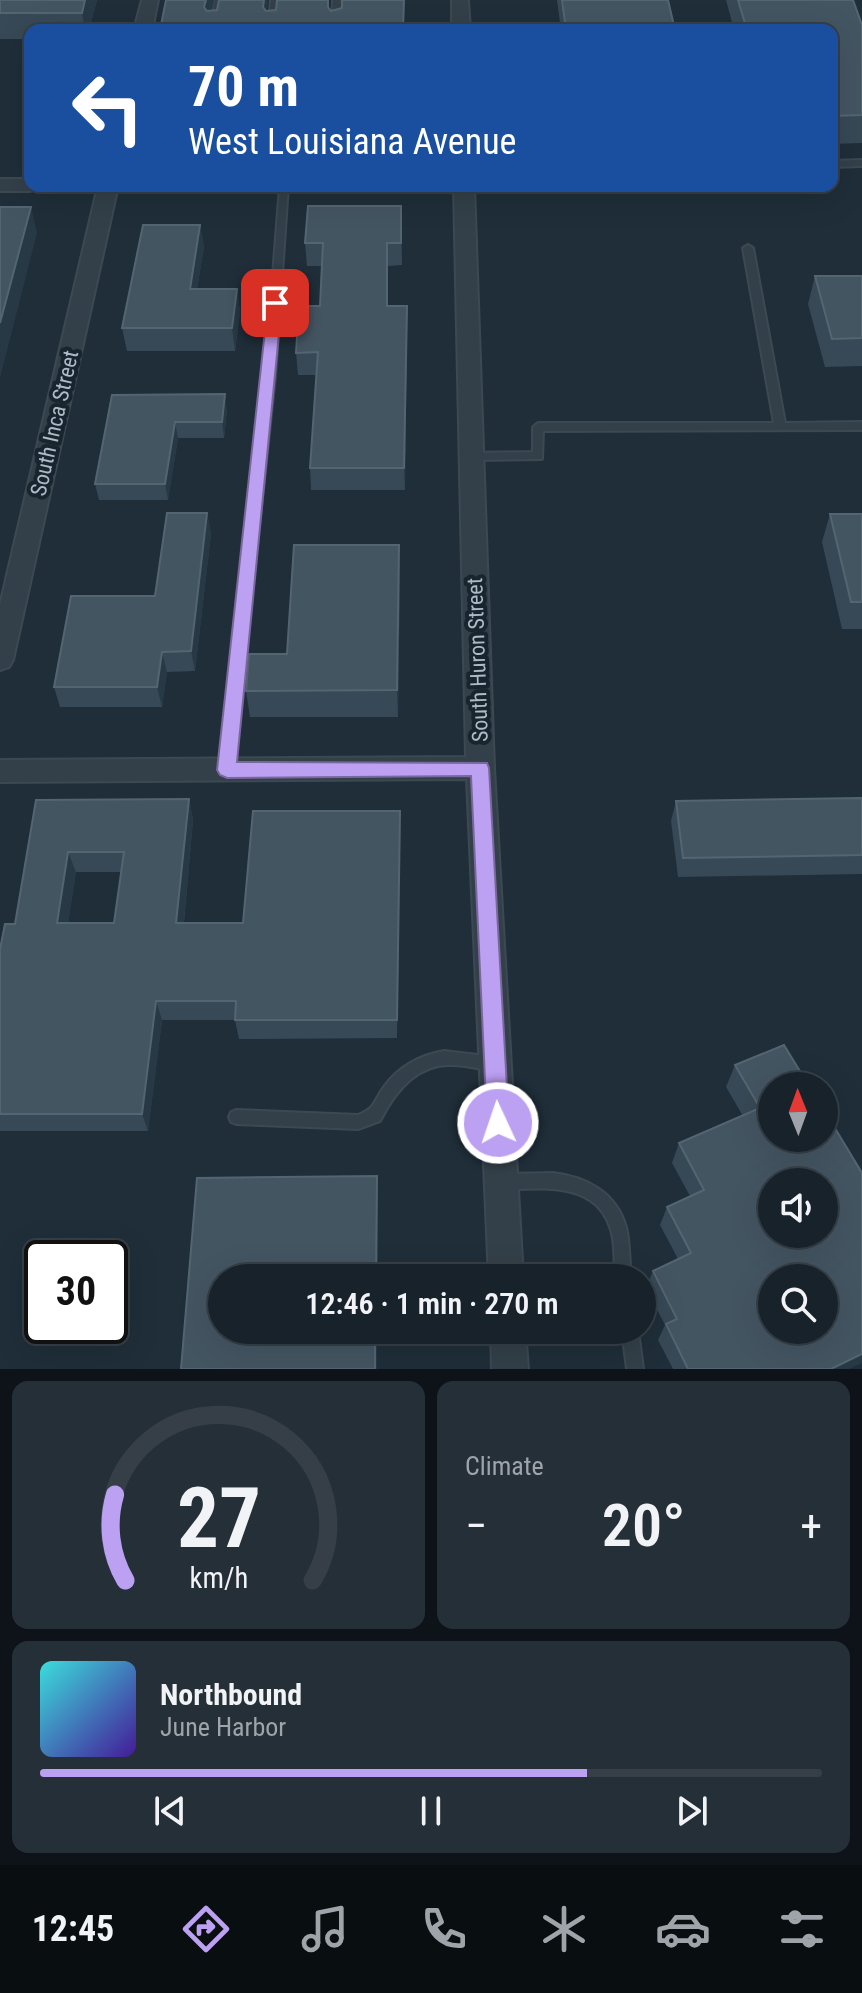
<!DOCTYPE html>
<html lang="en">
<head>
<meta charset="utf-8">
<style>
	body { margin:0; font-family:"Roboto Condensed",sans-serif; background:#242f37; color:#f1f3f6; height:100vh; display:flex; flex-direction:column; font-size:30px; white-space:nowrap }
	* { box-sizing:border-box; margin:0 }
	p { font-size:26px; color:#9ea4a9 }
	.icon { flex:none; width:44px; height:44px; fill:none; stroke:currentColor; stroke-width:2; stroke-linecap:round; stroke-linejoin:round }
	.map { position:relative; height:1369px; overflow:hidden }
	.sheet { display:flex; flex-direction:column; gap:12px; padding:12px; background:#0d1318; flex:1 }
	.sheet>* { flex:none }
	.banner { position:absolute; left:24px; top:24px; width:814px; height:168px; border-radius:16px; box-shadow:0 8px 32px #0002,0 0 0 2px #363f47; background:#1a4fa0; color:#fff; overflow:hidden }
	.needle { width:52px; rotate:359deg }
	.controls { position:absolute; left:758px; top:1072px; display:grid; gap:16px }
	.controls a { display:grid; place-items:center; width:80px; height:80px; border-radius:50%; background:#17222b; box-shadow:0 8px 32px #0002,0 0 0 2px #363f47; font-size:40px }
	.speed { position:absolute; left:24px; top:1240px; display:flex; gap:16px; font-size:40px; font-weight:700; text-align:center }
	.speed>* { display:grid; place-content:center; width:104px; height:104px; border-radius:50%; background:#17222b; box-shadow:0 8px 32px #0002,0 0 0 2px #363f47; line-height:1 }
	.speed .limit { border:4px solid #111; border-radius:12px; background:#fff; color:#111 }
	.pin { position:absolute; display:grid; place-items:center; width:68px; height:68px; color:#fff; margin:-34px; border-radius:16px; box-shadow:0 4px 12px #0006 }
	.me { position:absolute; width:88px; margin:-44px; rotate:357deg; stroke-linejoin:round; filter:drop-shadow(0 0 6px #0008) }
	.turn { display:flex; align-items:center; gap:28px; height:168px; padding:0 32px; font-size:36px }
	.turn .icon { width:104px; height:104px; stroke-width:2.5 }
	.turn b { display:block; font-size:56px; line-height:68px }
	.big { font-size:60px; font-weight:600; line-height:1.1 }
	.sheet .tile { flex:1; display:flex; flex-direction:column; justify-content:center; gap:12px; min-width:0; padding:0 28px; border-radius:16px; background:#242f37 }
	.sheet .dial { align-items:center; gap:0 }
	.dial svg { height:208px; overflow:visible; fill:none; stroke:#363f47; stroke-width:7; stroke-linecap:round; text-anchor:middle }
	.dial text { fill:#f1f3f6; stroke:none }
	.song { display:flex; align-items:center; gap:24px }
	.cover { width:96px; height:96px; border-radius:12px; background:linear-gradient(135deg,hsl(180 70% 55%),hsl(260 70% 35%)) }
	.played { height:8px; border-radius:4px; background:linear-gradient(90deg,#bca0f2 70%,#363f47 70%) }
	.keys { display:flex; justify-content:space-around; direction:ltr }
	.heat { display:flex; justify-content:space-between; align-items:center; font-size:44px; direction:ltr }
	.sheet .tiles { flex:1; display:grid; gap:12px; grid-template-columns:1fr 1fr }
	.tile:last-child { grid-column:span 2 }
	.trip { position:absolute; left:208px; top:1264px; width:448px; height:80px; border-radius:40px; background:#17222b; box-shadow:0 8px 32px #0002,0 0 0 2px #363f47; font-weight:600; line-height:80px; text-align:center }
	.dock { display:flex; height:128px; justify-content:space-around; align-items:center; background:#090e11; color:#9ea4a9 }
	.dock .icon { width:56px; height:56px }
	.dock .selected { color:#bca0f2 }
	.dock b { font-size:36px; color:#f1f3f6 }
	.map>svg:first-child { display:block }
</style>
</head>
<body>
<div class="map">
<svg width="862" height="1369" viewBox="0 0 862 1369">
	<rect width="100%" height="100%" fill="#1f2e39"/>
	<g fill="none" stroke-linecap="round" stroke-linejoin="round">
		<g stroke="#3c4953" stroke-width="4">
			<g id="lane">
				<polygon points="215,0 223,0 218,30 210,30"/>
				<polygon points="271,0 279,0 276,30 268,30"/>
				<polygon points="333,0 341,0 340,30 332,30"/>
				<polygon points="862,160 862,166 832,167 832,161"/>
				<polygon points="280,186 288,186 275,377 233,770 231,774 227,775 223,774 221,770 265,377"/>
				<polygon points="748,245 753,248 785,423 862,422 862,430 543,431 542,459 467,460 466,457 467,454 471,453 533,452 533,427 538,423 774,423 743,248"/>
				<path d="M 444,1051 L 495,1057 L 500,1059 L 502,1064 L 500,1069 L 495,1071 C 480,1069 466,1065 451,1065 C 416,1064 394,1093 380,1121 L 358,1129 L 236,1124 L 231,1122 L 229,1117 L 231,1112 L 236,1110 L 358,1115 C 376,1108 373,1102 384,1087 C 398,1067 420,1055 444,1051 Z"/>
				<path d="M 553,1173 C 586,1177 616,1192 626,1227 C 630,1243 629,1261 631,1278 L 615,1278 C 614,1262 616,1242 610,1227 C 595,1182 542,1188 504,1190 L 499,1187 L 496,1182 L 499,1177 L 504,1174 Z"/>
				<polygon points="622,1330 638,1330 643,1369 627,1369"/>
			</g>
		</g>
		<g stroke="#3c4953" stroke-width="4">
			<g id="street">
				<polygon points="142,0 158,0 152,30 134,30"/>
				<polygon points="452,0 468,0 470,30 452,30"/>
				<polygon points="0,179 30,179 30,186 39,186 30,191 0,191"/>
				<polygon points="98,186 118,186 13,660 9,667 0,670 0,605"/>
				<polygon points="454,186 474,186 494,768 523,1278 489,1278 467,779 0,782 0,760 466,757"/>
				<polygon points="491,1330 525,1330 528,1369 492,1369"/>
			</g>
		</g>
		<use href="#lane" fill="#334049" fill-rule="evenodd"/>
		<use href="#street" fill="#334049" fill-rule="evenodd"/>
	</g>
	<g fill="#374956" fill-rule="evenodd">
		<polygon points="0,0 97,0 89,30 30,30 30,39 0,39"/>
		<polygon points="557,0 668,0 675,30 561,30"/>
		<polygon points="726,0 853,0 862,25 862,143 832,144 832,30 734,30"/>
		<polygon points="401,206 402,265 388,266 387,306 407,306 405,490 311,490 310,468 316,375 298,375 296,353 320,306 322,266 307,266 305,243"/>
		<polygon points="200,225 204,247 197,289 237,289 240,312 235,351 127,351 122,328"/>
		<polygon points="815,276 862,276 862,366 825,367 808,304"/>
		<polygon points="112,395 227,410 224,438 178,438 168,500 99,500 95,484"/>
		<polygon points="207,513 211,534 195,671 167,672 162,707 60,707 54,687 155,596"/>
		<polygon points="830,514 862,514 862,629 842,629 822,542"/>
		<polygon points="400,572 398,717 250,717 246,691 287,654"/>
		<polygon points="862,798 862,874 678,877 671,821 676,801"/>
		<path d="M 189,799 L 193,820 L 184,923 L 243,923 L 400,811 L 397,1038 L 239,1039 L 235,1020 L 162,1020 L 148,1131 L 0,1131 L 0,949 L 15,924 L 36,800 ZM 76,872 L 121,872 L 114,923 L 68,923 Z"/>
		<polygon points="784,1045 849,1369 673,1369 658,1340 665,1325 646,1288 653,1271 678,1259 660,1225 667,1207 690,1196 672,1163 679,1143 743,1116 726,1087 735,1065"/>
	</g>
	<g fill="#283946">
		<polygon points="85,0 97,0 89,30 85,30 82,13"/>
		<polygon points="206,0 214,0 207,30 204,7"/>
		<polygon points="264,0 268,0 265,30 263,7"/>
		<polygon points="31,207 37,233 0,378 0,323"/>
		<polygon points="200,225 204,247 193,312 190,289"/>
		<polygon points="237,289 240,312 235,351 232,328"/>
		<polygon points="407,306 407,328 405,490 404,468"/>
		<polygon points="225,394 227,410 224,438 222,422"/>
		<polygon points="175,422 178,438 168,500 165,484"/>
		<polygon points="207,513 211,534 195,671 191,651"/>
		<polygon points="399,545 400,572 398,717 397,690"/>
		<polygon points="162,652 167,672 162,707 157,687"/>
		<polygon points="189,799 193,820 182,943 176,923"/>
		<polygon points="400,811 400,832 397,1038 397,1020"/>
		<polygon points="68,852 76,872 65,943 57,923"/>
		<polygon points="156,1001 162,1020 148,1131 142,1114"/>
		<polygon points="377,1176 378,1195 378,1278 376,1278"/>
		<rect x="375" y="1330" width="2" height="39"/>
		<polygon points="862,1354 862,1363 849,1369 831,1369"/>
	</g>
	<g fill="#445562" stroke="#546572" stroke-width="2" fill-rule="evenodd">
		<polygon points="0,0 85,0 82,13 0,13"/>
		<polygon points="166,0 206,0 204,7 207,11 217,10 219,0 264,0 263,7 266,11 276,10 277,0 328,0 328,7 331,11 342,8 342,0 404,0 403,30 160,30"/>
		<polygon points="562,0 668,0 675,30 566,30"/>
		<polygon points="738,0 853,0 862,25 862,115 832,116 832,30 747,30"/>
		<polygon points="308,206 401,206 401,243 387,243 387,306 407,306 404,468 310,468 318,352 296,353 299,306 320,306 323,243 305,243"/>
		<polygon points="0,207 31,207 0,323"/>
		<polygon points="143,225 200,225 190,289 237,289 232,328 122,328"/>
		<polygon points="815,276 862,276 862,338 832,339"/>
		<polygon points="225,394 222,422 175,422 165,484 95,484 112,395"/>
		<polygon points="167,513 207,513 191,651 162,652 157,687 54,687 71,596 155,596"/>
		<polygon points="830,514 862,514 862,602 851,602"/>
		<polygon points="294,545 399,545 397,690 246,691 249,654 287,654"/>
		<polygon points="862,798 862,855 683,858 676,801"/>
		<path d="M 189,799 L 176,923 L 243,923 L 253,811 L 400,811 L 397,1020 L 235,1020 L 236,1001 L 156,1001 L 142,1114 L 0,1114 L 0,949 L 5,924 L 15,924 L 36,800 ZM 68,852 L 124,852 L 114,923 L 57,923 Z"/>
		<path d="M 784,1045 L 809,1086 L 772,1086 L 772,1138 L 824,1138 L 824,1110 L 862,1173 L 862,1354 L 831,1369 L 688,1369 L 666,1324 L 677,1319 L 653,1271 L 691,1253 L 667,1207 L 704,1190 L 679,1143 L 760,1108 L 735,1065 ZM 772,1182 L 824,1182 L 824,1234 L 772,1234 ZM 772,1278 L 824,1278 L 824,1330 L 772,1330 Z"/>
		<polygon points="377,1176 376,1278 222,1278 222,1330 375,1330 375,1369 181,1369 197,1178"/>
	</g>
	<polygon fill="#bca0f2" stroke="#7a689d" stroke-width="2" points="275,299 282,303 237,762 487,763 489,768 509,1123 506,1131 498,1134 490,1131 487,1123 471,776 227,778 220,775 217,770 268,303"/>
	<g text-anchor="middle" stroke-width="8" stroke-linejoin="round" paint-order="stroke">
		<g font-size="22" fill="#adbbc6" stroke="#18252e">
			<text transform="translate(54 423) rotate(-77)" y="8">South Inca Street</text>
			<text transform="translate(477 660) rotate(-92)" y="8">South Huron Street</text>
		</g>
	</g>
</svg>
<div class="controls">
<a><svg class="needle" viewBox="-14 -14 28 28"><path d="M0-13l5 13h-10z" fill="#e53935"/><path d="M0 13l5-13h-10z" fill="#9ea4a9"/></svg></a>
<a><svg class="icon" aria-label="sound" viewBox="0 0 24 24"><path d="M4 9h4l5-4v14l-5-4H4zM17 9q2 3 0 6"/></svg></a>
<a><svg class="icon" aria-label="search" viewBox="0 0 24 24"><circle cx="10" cy="10" r="6"/><path d="M15 15l6 6"/></svg></a>
</div>
<div class="speed"><div class="limit">30</div></div>
<div class="pin" style="left:275px;top:303px;background:#d93025"><svg class="icon" aria-label="arrive" viewBox="0 0 24 24"><path d="M6 21V4h12l-3 4 3 4H6"/></svg></div>
<svg class="me" style="left:498px;top:1123px" viewBox="-20 -20 40 40"><circle r="17" fill="#bca0f2" stroke="#fff" stroke-width="3"/><path d="M0-11L8 9 0 5-8 9z" fill="#fff"/></svg>
<div class="trip">12:46 · 1 min · 270 m</div>
<div class="banner">
<div class="turn"><svg class="icon" aria-label="left" viewBox="0 0 24 24"><path d="M17 20v-9H6M10 6l-5 5 5 5"/></svg><div><b>70 m</b>West Louisiana Avenue</div></div>
</div>
</div>
<section class="sheet">
<div class="tiles">
<div class="tile dial"><svg viewBox="0 0 100 80">
<path d="M14 69A42 42 0 1 1 86 69"/>
<path d="M14 69A42 42 0 0 1 10 36" stroke="#bca0f2"/>
<text x="50" y="56" font-size="32" font-weight="700">27</text>
<text x="50" y="72" font-size="11">km/h</text>
</svg></div>
<div class="tile"><p>Climate</p>
<div class="heat"><a>−</a><b class="big">20°</b><a>+</a></div>
</div>
<div class="tile">
<div class="song"><i class="cover"></i><div><b>Northbound</b><p>June Harbor</p></div></div>
<div class="played"></div>
<div class="keys"><svg class="icon" aria-label="previous" viewBox="0 0 24 24"><path d="M18 5L8 12l10 7zM5 5v14"/></svg><svg class="icon" aria-label="pause" viewBox="0 0 24 24"><path d="M8 5v14M16 5v14"/></svg><svg class="icon" aria-label="next" viewBox="0 0 24 24"><path d="M6 5l10 7-10 7zM19 5v14"/></svg></div>
</div>
</div>
</section>
<nav class="dock">
<b>12:45</b>
<svg class="icon selected" aria-label="directions" viewBox="0 0 24 24"><path d="M12 3l9 9-9 9-9-9zM9 14v-3h6M13 9l2 2-2 2"/></svg>
<svg class="icon" aria-label="music" viewBox="0 0 24 24"><path d="M9 18V5l10-2v13"/><circle cx="6" cy="18" r="3"/><circle cx="16" cy="16" r="3"/></svg>
<svg class="icon" aria-label="phone" viewBox="0 0 24 24"><path d="M5 4h4l2 5-3 2q2 4 5 5l2-3 5 2v4C11 20 4 13 5 4z"/></svg>
<svg class="icon" aria-label="climate" viewBox="0 0 24 24"><path d="M12 3v18M4 7l16 10M4 17L20 7"/></svg>
<svg class="icon" aria-label="car" viewBox="0 0 24 24"><path d="M5 17H2v-5l4-1 3-4h7l3 4 3 1v5h-3M9 17h6M6 11h13"/><circle cx="7" cy="17" r="2"/><circle cx="17" cy="17" r="2"/></svg>
<svg class="icon" aria-label="filters" viewBox="0 0 24 24"><path d="M4 7h16M4 17h16"/><circle cx="9" cy="7" r="2"/><circle cx="15" cy="17" r="2"/></svg>
</nav>
</body>
</html>
